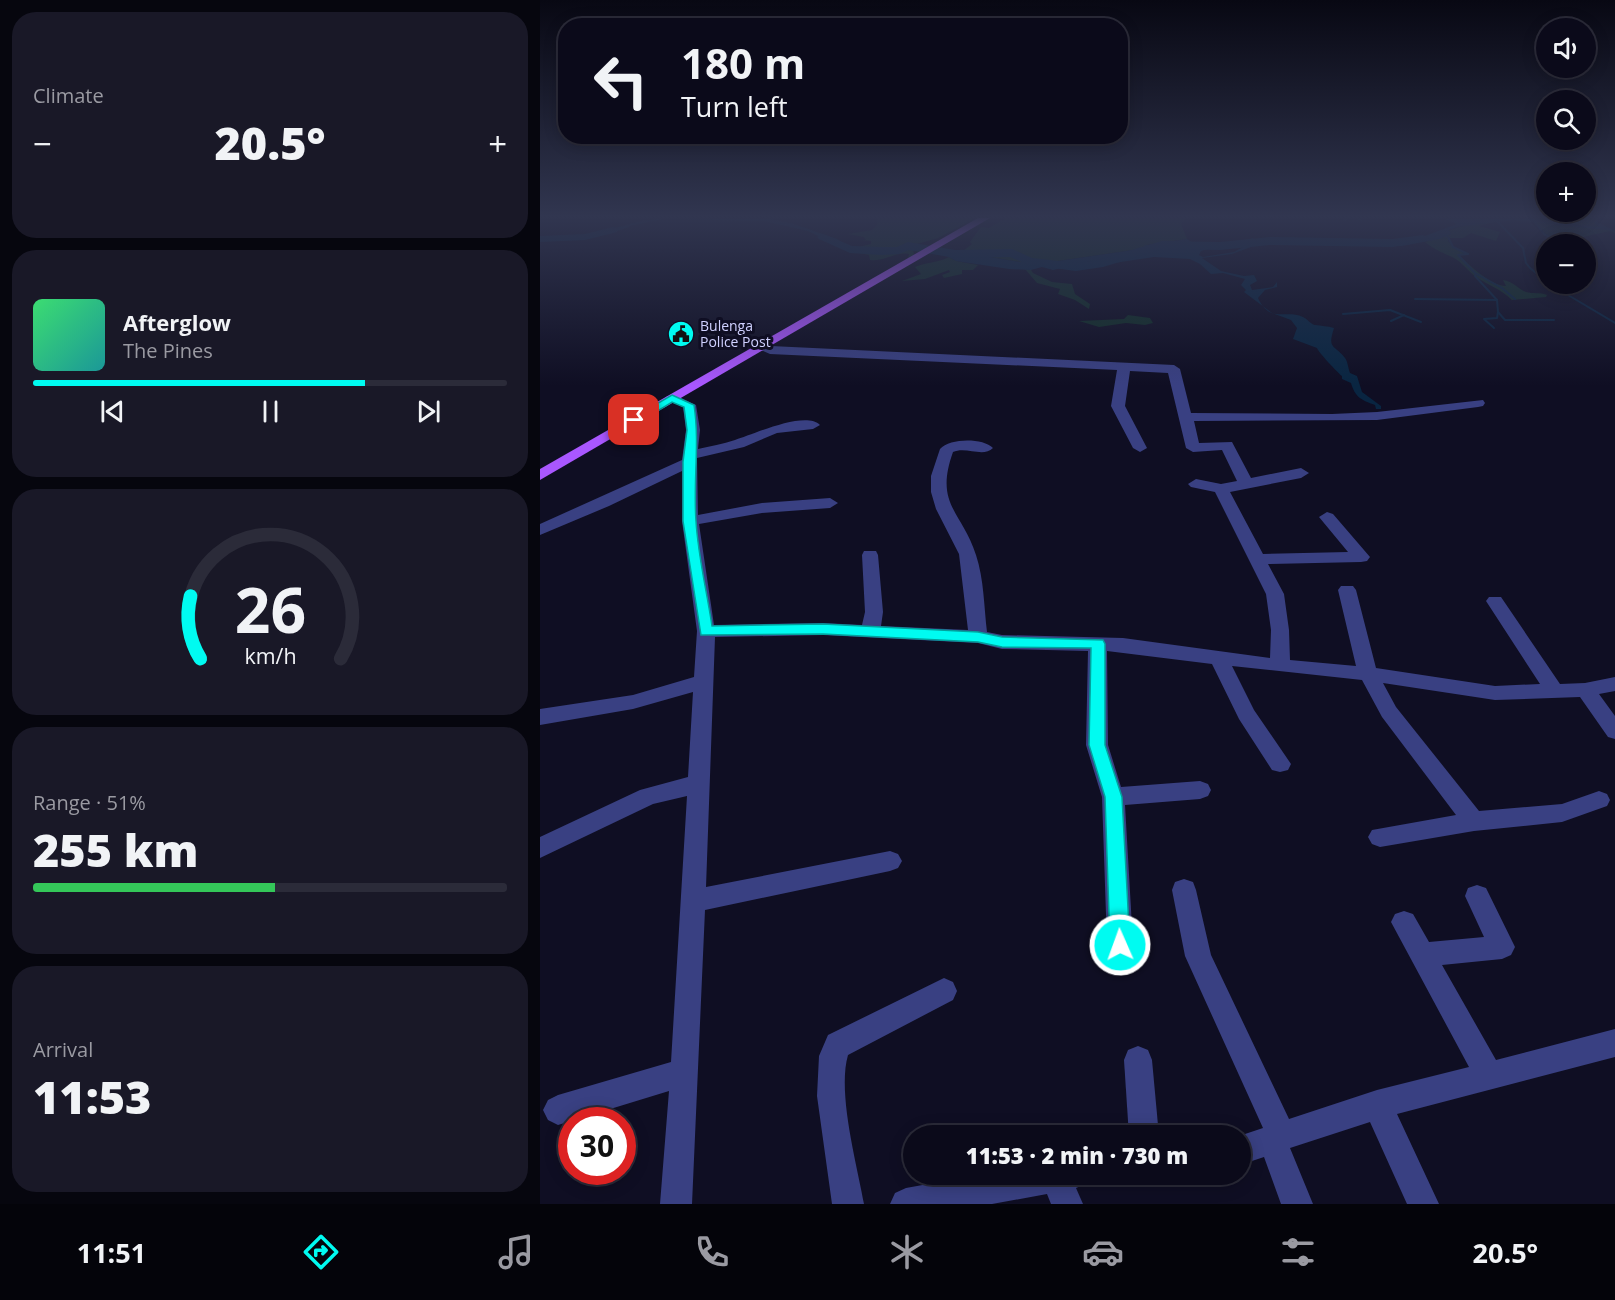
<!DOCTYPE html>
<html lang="en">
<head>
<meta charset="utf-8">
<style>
	body { margin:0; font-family:"Open Sans",sans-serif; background:#191827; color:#f1f3f6; height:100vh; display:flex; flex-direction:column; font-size:22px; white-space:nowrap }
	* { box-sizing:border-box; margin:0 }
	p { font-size:20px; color:#9a9aa2 }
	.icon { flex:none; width:33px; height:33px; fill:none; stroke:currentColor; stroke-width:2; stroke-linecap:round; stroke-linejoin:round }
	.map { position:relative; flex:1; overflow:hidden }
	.side { display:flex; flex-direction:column; gap:12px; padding:12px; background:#06060e; width:540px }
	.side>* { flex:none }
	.hud { position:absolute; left:18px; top:18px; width:570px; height:126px; border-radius:24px; box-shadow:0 3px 15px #0003,0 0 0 2px #2b2b39; background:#0b0a1a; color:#f1f3f6; overflow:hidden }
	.fabs { position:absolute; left:996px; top:18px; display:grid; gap:12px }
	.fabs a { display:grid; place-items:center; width:60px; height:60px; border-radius:50%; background:#0b0a1a; box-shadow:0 3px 15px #0003,0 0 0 2px #2b2b39; font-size:30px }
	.speed { position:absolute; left:18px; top:1107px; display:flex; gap:12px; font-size:30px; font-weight:700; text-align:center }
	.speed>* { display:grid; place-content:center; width:78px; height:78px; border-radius:50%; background:#0b0a1a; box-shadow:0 3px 15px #0003,0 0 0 2px #2b2b39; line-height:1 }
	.speed .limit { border:9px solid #d22; background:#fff; color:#111 }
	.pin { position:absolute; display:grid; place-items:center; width:51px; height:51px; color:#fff; margin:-26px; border-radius:12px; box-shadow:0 3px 9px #0006 }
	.me { position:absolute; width:66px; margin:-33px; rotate:358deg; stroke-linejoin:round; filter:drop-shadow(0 0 4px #0008) }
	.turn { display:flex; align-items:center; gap:21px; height:126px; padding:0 24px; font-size:27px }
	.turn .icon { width:78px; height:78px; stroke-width:2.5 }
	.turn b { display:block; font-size:42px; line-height:51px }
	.big { font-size:45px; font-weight:800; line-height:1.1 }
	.side .card { flex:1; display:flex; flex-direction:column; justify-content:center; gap:9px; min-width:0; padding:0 21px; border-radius:24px; background:#191827 }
	.side .dial { align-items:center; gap:0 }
	.dial svg { height:156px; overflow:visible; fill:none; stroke:#2b2b39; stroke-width:7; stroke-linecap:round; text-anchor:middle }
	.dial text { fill:#f1f3f6; stroke:none }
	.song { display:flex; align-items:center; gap:18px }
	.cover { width:72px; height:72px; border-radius:9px; background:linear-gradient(135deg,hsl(140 70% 55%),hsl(180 70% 35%)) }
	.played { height:6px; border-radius:3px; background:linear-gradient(90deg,#00fbf1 70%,#2b2b39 70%) }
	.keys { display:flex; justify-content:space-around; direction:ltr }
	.heat { display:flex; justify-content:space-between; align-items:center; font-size:33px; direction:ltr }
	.charge { height:9px; border-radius:4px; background:linear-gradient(90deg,#34c759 51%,#2b2b39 0) }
	.trip { position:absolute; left:363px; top:1125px; width:348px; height:60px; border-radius:30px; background:#0b0a1a; box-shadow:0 3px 15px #0003,0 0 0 2px #2b2b39; font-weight:800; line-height:60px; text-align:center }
	.tabs { display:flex; height:96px; justify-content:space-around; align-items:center; background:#04040a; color:#9a9aa2 }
	.tabs .icon { width:42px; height:42px }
	.tabs .on { color:#00fbf1 }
	.tabs b { font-size:27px; color:#f1f3f6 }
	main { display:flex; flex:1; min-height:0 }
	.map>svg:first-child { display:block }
</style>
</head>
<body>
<main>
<section class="side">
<div class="card"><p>Climate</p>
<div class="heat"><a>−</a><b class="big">20.5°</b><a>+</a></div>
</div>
<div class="card">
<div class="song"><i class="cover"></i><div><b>Afterglow</b><p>The Pines</p></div></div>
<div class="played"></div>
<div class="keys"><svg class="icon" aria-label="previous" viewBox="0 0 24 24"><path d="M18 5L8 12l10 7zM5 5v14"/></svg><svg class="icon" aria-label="pause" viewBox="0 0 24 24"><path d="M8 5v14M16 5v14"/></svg><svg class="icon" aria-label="next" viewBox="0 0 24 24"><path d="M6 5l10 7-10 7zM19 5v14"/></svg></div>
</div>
<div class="card dial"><svg viewBox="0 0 100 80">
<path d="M14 69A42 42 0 1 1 86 69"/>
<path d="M14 69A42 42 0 0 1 9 37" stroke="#00fbf1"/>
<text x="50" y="56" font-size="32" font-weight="700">26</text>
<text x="50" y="72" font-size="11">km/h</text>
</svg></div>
<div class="card"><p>Range · 51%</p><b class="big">255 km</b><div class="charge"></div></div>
<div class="card"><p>Arrival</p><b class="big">11:53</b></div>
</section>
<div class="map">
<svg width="1075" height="1204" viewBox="0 0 1075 1204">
	<rect width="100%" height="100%" fill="#0f0e23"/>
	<g fill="#112d28">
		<path d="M 338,218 L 435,218 L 398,238 L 370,246 L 373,248 L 374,256 L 368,258 L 369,254 C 356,251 344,262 330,260 L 329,255 L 306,250 L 331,244 L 331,241 L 321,240 L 326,240 L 324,237 L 308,234 L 332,230 L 337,225 Z"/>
		<polygon points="466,218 646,218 641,224 647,239 606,245 650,245 642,248 600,249 511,262 480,262 426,253 423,251 432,244 430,242 441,227 449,228"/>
		<polygon points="948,218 998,218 1009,221 1009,218 1059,218 1055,222 1059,228 1075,231 1075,233 1070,231 1020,242 1004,234 994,222 1050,227 987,218 944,219"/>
		<path d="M 957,221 L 939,226 L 960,232 L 956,241 L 931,233 L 923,238 L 909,238 L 908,241 L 913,247 L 928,254 L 919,255 C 929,265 951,286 966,286 L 963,280 C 973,281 978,289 986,292 C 993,294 1000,292 1007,295 L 1006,297 L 972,300 C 961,289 948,285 936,277 C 928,271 923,263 914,258 C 901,252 897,251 885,242 L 911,234 L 909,230 L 927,225 Z"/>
		<path d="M 409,257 L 416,261 L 438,265 L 433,270 L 422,270 L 422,274 L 404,278 L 402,275 L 410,272 L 409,270 L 385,279 L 362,281 L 381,274 L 375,267 C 386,262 397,263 409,257 Z"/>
		<polygon points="485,269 491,270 493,273 512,282 532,284 535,294 550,304 549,309 535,300 518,294 520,289 497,283"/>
		<polygon points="588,315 610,318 613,323 605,325 586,323 559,327 539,321 584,319"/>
	</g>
	<g fill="#092541">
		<polygon points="127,218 226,218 254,224 297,239 312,249 306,250 268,231 224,221 124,219 89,226 89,227 69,234 45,237 100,221"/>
		<polygon points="902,218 987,218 1059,227 1054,222 1063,218 1057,222 1075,231 973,220 917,227 909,230 911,234 899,239 862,246 857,246 854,242 877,239 917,224"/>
		<path d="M 713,238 L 711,247 L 692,254 L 662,258 L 681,271 L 704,276 L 714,275 L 717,281 L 710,285 L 712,290 L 733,287 L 737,282 L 737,287 L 725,290 L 718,298 C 730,324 746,309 763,317 C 768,319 770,324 775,325 C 782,326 787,326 794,328 C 787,350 794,344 805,358 C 808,362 808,368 810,373 L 817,376 L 822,392 L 841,406 L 841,409 L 836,409 L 835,405 C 821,400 815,397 811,383 L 802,379 L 802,376 C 799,374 778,352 777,348 L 753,339 L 757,328 L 751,320 L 732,313 L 704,292 L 706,290 L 701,285 L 705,279 L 683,273 L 671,274 L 660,264 L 650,259 L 614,257 L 567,264 L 551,261 L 513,270 L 502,267 L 491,270 L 469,269 L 416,261 L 407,256 L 368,246 L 423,251 L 426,253 L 480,262 L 511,262 L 600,249 L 642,248 L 649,245 L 602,246 L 647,239 L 653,243 L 680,245 L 661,251 L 659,255 L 663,257 L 694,252 L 703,247 L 704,241 Z"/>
	</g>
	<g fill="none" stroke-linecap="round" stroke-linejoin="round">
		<g stroke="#092541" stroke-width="2">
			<polyline points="818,218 821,220"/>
			<polyline points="955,219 983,248 986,263 990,268 1006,281"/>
			<polyline points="804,220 808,218"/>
			<polyline points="994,221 1004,234 1018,241"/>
			<polyline points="903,234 908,237 913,247 928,254 918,255 935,273 962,288 975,299"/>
			<polyline points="936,274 935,276 957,300 958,312 965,320 1014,320"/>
			<polyline points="1010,284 1026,293"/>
			<polyline points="1028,295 1075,323"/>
			<polyline points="875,299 957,300"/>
			<polyline points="803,314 850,310 881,322"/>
			<polyline points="851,321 864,315"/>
			<polyline points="954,328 944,319 957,318 958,312"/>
		</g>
		<g fill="#092541" fill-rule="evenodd">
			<polygon points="73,227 77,228 77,232 45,240 0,242 0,236 45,234"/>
			<polygon points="283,234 312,246 342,247 357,247 368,242 415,250 472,249 492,258 536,263 558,260 622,241 680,242 730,237 853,239 883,235 889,238 883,241 853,247 730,245 680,250 623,249 563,267 536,271 489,265 470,257 415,258 369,250 359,254 342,255 310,253 279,239 277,237"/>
		</g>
		<g fill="#394082" fill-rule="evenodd">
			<path d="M 220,343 L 231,346 L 634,365 L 640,369 L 651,413 L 792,414 L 837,412 L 943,400 L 945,403 L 943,406 L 938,407 L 837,420 L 654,421 L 659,443 L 692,442 L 711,478 L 761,468 L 769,473 L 761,478 L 690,492 L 723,554 L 808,552 L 779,517 L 787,512 L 793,514 L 830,557 L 827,561 L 821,562 L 728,564 L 744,594 L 749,630 L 750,660 L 816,666 L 798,590 L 801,586 L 813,586 L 816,590 L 836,668 L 955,686 L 1000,684 L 946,601 L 949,597 L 961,597 L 1020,684 L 1045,683 L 1075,677 L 1075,691 L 1059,694 L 1075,716 L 1075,739 L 1068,737 L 1040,697 L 955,700 L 843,683 L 856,707 L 939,811 L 1022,804 L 1059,791 L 1067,794 L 1070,800 L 1067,806 L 1022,822 L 934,831 L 840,847 L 832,844 L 828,837 L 832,830 L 916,815 L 842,717 L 822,680 L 692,666 L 714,710 L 751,764 L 748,770 L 740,772 L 732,770 L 699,719 L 672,664 L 567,651 L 568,745 L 581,787 L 660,781 L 668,784 L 671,790 L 668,796 L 660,799 L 585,805 L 593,944 L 589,952 L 580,956 L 571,952 L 567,944 L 562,797 L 546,745 L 548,651 L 462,649 L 438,643 L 283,635 L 175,637 L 166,887 L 350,851 L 358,854 L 362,861 L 358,868 L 350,871 L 165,910 L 152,1204 L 120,1204 L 129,1091 L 18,1125 L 8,1120 L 3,1110 L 8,1100 L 18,1095 L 131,1062 L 147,796 L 113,804 L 0,858 L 0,837 L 100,790 L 148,777 L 153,692 L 93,709 L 0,725 L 0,709 L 93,695 L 154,677 L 157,631 L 142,521 L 142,471 L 69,506 L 0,535 L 0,524 L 142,460 L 146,430 L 143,407 L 125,399 L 127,396 L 137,396 L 156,405 L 160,430 L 158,449 C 170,446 183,444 195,440 C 212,435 265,410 280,425 L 273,429 L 237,433 L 204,447 L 157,458 L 158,515 L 222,503 L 290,498 L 298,503 L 290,508 L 222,513 L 159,524 L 174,625 L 283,623 L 322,625 L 325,612 L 322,555 L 324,551 L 336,551 L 338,555 L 343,612 L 341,626 L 428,630 L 419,554 L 396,509 L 391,492 L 391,476 L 400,449 C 410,438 443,438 453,448 C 443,458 426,446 413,452 C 394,505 422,511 436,555 C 444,579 444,607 447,632 L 462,635 L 583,638 L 730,658 L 731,630 L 726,594 L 675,492 L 651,487 L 648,484 L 656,479 L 681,484 L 697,481 L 682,450 L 653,452 L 646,448 L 628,373 L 590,371 L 585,406 L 607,448 L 600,452 L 593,448 L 571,406 L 577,370 L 230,354 L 214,347 L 216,344 Z"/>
			<polygon points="644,879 653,882 656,890 671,955 749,1119 837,1090 929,1067 851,922 855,914 864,911 873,914 889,942 944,937 925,896 928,888 937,885 946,888 975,947 971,955 962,959 902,965 956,1060 1075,1029 1075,1057 857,1114 899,1204 867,1204 830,1122 750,1148 773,1204 741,1204 724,1157 700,1165 700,1136 699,1136 723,1128 645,956 632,890 635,882"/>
			<path d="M 404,978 L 413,982 L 417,991 L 413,1000 L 308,1055 C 297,1093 317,1164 324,1204 L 292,1204 L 277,1096 L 279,1056 L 288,1035 Z"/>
			<polygon points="598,1046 608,1050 612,1060 619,1136 589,1136 584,1060 588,1050"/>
			<polygon points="443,1174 547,1174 543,1185 536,1188 543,1204 511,1204 507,1194 452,1204 350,1204 355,1193 366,1188"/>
		</g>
		<polygon fill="#a957ff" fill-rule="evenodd" points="438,218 450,218 0,480 0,469"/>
	</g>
	<linearGradient id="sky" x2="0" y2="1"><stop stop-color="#080813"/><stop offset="0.56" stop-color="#313650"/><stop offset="1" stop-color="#313650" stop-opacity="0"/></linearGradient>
	<rect width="1075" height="386" fill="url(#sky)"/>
	<path fill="#00fbf1" stroke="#00a39d" stroke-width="1.5" d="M 132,395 L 154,405 C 160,443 153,482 156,521 C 158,556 167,592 172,626 L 283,624 L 438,632 L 462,637 L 563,640 L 565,644 L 565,745 L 582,797 L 590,945 L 587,951 L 580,954 L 573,951 L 570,945 L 565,797 L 549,745 L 551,648 L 462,647 L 438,642 L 283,634 L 161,635 L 143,521 L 143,462 L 147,430 L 144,407 L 132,402 L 98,423 L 94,423 L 89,420 Z"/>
	<defs>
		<g id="civic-disc" transform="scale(1.35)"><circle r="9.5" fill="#00fbf1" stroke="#0f0e23"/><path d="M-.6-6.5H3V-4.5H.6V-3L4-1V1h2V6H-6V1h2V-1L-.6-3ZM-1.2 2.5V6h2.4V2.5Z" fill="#111"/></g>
	</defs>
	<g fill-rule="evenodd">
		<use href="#civic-disc" x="141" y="334"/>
	</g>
	<g text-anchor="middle" stroke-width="6" stroke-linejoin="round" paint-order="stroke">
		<g font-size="14" fill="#d0d1ff" stroke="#0f0e23" text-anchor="start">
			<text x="160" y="331">Bulenga<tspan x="160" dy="16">Police Post</tspan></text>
		</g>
	</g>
</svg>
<div class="fabs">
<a><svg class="icon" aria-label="sound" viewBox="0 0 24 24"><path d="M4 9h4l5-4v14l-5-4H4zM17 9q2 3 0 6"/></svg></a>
<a><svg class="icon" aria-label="search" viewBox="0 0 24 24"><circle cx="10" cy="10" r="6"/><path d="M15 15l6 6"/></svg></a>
<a>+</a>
<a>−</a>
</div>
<div class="speed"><div class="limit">30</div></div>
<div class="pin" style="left:94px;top:420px;background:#d93025"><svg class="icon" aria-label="arrive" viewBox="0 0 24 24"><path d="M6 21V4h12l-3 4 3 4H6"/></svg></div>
<svg class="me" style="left:580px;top:945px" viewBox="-20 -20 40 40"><circle r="17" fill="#00fbf1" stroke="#fff" stroke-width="3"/><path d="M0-11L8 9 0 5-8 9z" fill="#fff"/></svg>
<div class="trip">11:53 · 2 min · 730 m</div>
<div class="hud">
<div class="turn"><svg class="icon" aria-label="left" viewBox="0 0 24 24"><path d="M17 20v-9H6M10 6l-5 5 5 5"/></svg><div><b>180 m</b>Turn left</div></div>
</div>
</div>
</main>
<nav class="tabs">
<b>11:51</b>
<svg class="icon on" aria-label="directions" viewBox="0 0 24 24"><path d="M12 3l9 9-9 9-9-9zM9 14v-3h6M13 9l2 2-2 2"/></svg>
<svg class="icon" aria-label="music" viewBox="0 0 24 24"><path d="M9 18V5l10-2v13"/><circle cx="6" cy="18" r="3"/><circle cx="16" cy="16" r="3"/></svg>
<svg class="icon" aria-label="phone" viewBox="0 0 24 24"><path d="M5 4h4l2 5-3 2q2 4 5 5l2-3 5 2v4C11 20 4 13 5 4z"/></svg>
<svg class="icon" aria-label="climate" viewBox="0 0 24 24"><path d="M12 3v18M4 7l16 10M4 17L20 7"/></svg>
<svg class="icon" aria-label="car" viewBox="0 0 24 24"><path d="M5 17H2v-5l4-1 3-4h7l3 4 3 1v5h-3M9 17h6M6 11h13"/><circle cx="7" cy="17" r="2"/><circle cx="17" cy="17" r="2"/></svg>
<svg class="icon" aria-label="filters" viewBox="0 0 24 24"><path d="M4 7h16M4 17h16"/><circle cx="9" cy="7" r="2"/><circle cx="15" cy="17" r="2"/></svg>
<b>20.5°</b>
</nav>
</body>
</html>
